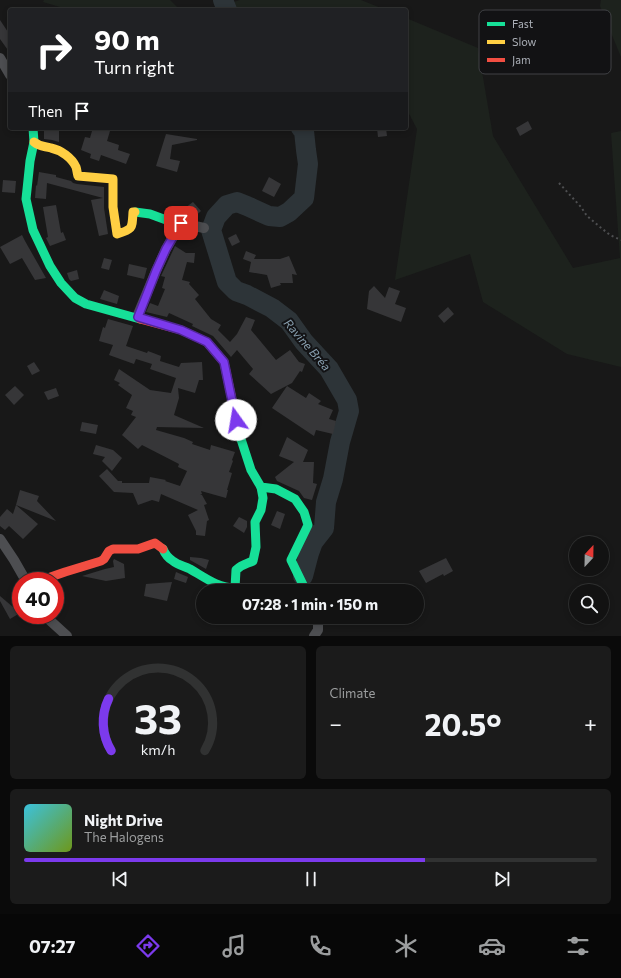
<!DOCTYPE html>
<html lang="en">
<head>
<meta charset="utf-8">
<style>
	body { margin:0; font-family:Commissioner,sans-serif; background:#1b1b1b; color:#f1f3f6; height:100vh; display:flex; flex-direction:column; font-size:15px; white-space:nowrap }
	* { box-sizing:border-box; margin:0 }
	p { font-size:13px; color:#9c9e9f }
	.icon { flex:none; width:22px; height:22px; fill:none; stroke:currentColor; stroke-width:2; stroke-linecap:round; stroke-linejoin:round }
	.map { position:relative; height:636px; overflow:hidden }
	.sheet { display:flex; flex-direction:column; gap:10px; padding:10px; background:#0a0a0a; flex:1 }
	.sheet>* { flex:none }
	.top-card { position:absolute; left:8px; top:8px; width:400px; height:122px; border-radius:4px; box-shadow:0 2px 6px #0003,0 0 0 1px #313232; background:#202124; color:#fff; overflow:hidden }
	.needle { width:26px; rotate:22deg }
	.tools { position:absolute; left:569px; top:536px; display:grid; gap:8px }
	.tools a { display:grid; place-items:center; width:40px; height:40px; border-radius:50%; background:#121212; box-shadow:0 2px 6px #0003,0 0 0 1px #313232; font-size:20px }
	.speed { position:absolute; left:12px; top:572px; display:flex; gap:8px; font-size:20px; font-weight:700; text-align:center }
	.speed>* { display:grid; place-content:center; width:52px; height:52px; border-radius:50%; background:#121212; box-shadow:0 2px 6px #0003,0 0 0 1px #313232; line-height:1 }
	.speed .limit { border:6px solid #d22; background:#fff; color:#111 }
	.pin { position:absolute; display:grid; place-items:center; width:34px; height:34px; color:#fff; margin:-17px; border-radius:8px; box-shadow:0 2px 6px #0006 }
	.me { position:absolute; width:44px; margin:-22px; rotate:347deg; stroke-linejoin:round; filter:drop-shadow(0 0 3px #0008) }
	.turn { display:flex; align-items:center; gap:14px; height:84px; padding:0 20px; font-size:18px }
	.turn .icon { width:52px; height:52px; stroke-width:2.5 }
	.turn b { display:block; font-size:28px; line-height:34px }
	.then { display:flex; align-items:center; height:38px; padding:0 20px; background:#0003; gap:8px; font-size:15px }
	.big { font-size:30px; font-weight:700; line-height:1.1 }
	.sheet .widget { flex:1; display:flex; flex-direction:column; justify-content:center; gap:6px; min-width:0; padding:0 14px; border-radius:6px; background:#1b1b1b }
	.sheet .dial { align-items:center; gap:0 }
	.dial svg { height:104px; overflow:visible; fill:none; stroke:#313232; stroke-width:7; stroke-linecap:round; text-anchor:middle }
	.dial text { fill:#f1f3f6; stroke:none }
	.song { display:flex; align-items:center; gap:12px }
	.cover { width:48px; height:48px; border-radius:6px; background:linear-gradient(135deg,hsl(190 70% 55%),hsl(80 70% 35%)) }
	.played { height:4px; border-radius:2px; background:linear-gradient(90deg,#7c3aed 70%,#313232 70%) }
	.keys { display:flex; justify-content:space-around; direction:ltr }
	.heat { display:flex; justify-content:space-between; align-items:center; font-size:22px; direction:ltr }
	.sheet .tiles { flex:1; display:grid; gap:10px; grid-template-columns:1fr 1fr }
	.widget:last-child { grid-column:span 2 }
	.trip { position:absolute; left:196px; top:584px; width:228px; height:40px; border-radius:20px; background:#121212; box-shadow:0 2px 6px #0003,0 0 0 1px #313232; font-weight:700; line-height:40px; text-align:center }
	.menu { display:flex; height:64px; justify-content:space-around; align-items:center; background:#070707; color:#9c9e9f }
	.menu .icon { width:28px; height:28px }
	.menu .on { color:#7c3aed }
	.menu b { font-size:18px; color:#f1f3f6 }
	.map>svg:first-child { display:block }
</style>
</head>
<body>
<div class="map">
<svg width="621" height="636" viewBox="0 0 621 636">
	<rect width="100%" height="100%" fill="#181818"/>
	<g fill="#1d221d">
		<polygon points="44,0 170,0 180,10 70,10 43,2"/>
		<polygon points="240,0 361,0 386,10 210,10"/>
		<polygon points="601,0 621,0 621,57 600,6"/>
		<polygon points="406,18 478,48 493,136 573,268 620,258 611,133 621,131 621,367 567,354 483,302 470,254 395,280 417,129 406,108"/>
	</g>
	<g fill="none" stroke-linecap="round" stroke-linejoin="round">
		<g stroke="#2d3438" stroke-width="20">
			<polyline points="223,0 227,10"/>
			<polyline points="301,128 304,131 306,150 308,164 304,198 289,212 280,217 269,216 247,206 237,202 227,205 216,217 211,230 227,282 236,291 247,295 272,308 289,321 304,342 329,369 347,400 349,411 340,442 333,479 326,502 324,528 313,542 309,553 303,576"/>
		</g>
	</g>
	<g fill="#363638">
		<polygon points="0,20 10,35 10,53 0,39"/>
		<polygon points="528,121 532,129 520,136 516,128"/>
		<polygon points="44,128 59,128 59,142 52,140 44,139"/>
		<polygon points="94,128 99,128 110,131 107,141 119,145 118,150 130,154 126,164 101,155 99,161 90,158 91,154 81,150 85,137 90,138 92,131 93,131"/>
		<polygon points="377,128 386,128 387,136 378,137"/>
		<polygon points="166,134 197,139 197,140 172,145 170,159 180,161 177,172 156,166"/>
		<polygon points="39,172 56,175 56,177 71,181 73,183 77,184 104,187 104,208 108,234 99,236 91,200 103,198 47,183 46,199 35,198 36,185 37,186"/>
		<polygon points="269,177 281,184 274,197 262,191"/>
		<polygon points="3,180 16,181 15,193 2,192"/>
		<polygon points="193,202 201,211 193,218 185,208"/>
		<polygon points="56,205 61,233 63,232 66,240 50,246 46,238 48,237 43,207"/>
		<polygon points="236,234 240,242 232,246 228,238"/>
		<polygon points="22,235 25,241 46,278 35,280 22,258 10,264 0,247"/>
		<polygon points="175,246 186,253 195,253 194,263 187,262 182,280 190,282 189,284 199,295 195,299 211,319 221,325 218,330 230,342 237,334 246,317 255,320 251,330 276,360 290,350 299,362 305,364 302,372 300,371 292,383 271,394 249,374 253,369 237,350 231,357 213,336 192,326 193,324 169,313 167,317 146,312 150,303 158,306 165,289 162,288 165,277 161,276"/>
		<polygon points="246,251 256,255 254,259 280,259 289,256 297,275 292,274 293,283 280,283 281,285 271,288 267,275 249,272 251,262 243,259"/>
		<polygon points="104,258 112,260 109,270 101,268"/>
		<polygon points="129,264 147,268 144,279 127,275"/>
		<polygon points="77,270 79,279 71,281 69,279 67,273"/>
		<polygon points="374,286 385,298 389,287 400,291 395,304 406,308 401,322 367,309 369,291"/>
		<polygon points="104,290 119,296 117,304 100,299"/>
		<polygon points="448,307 454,314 444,323 438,316"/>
		<polygon points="108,319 133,326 126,346 147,353 148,351 161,356 160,361 179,367 181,363 202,362 203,380 199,380 195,393 178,388 179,398 174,415 204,428 157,427 156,430 184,438 193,442 192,444 210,450 211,445 235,452 232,460 233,461 229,472 232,473 227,490 228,490 226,498 201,491 202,494 200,494 202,495 207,504 204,505 209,520 207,521 205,536 196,535 196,531 188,515 198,510 161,494 159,502 152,500 138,505 133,493 114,492 99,476 107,469 118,481 122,481 122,483 149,483 150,477 166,480 165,481 180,486 187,471 178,467 179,464 142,445 138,449 122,435 136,417 131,415 133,411 126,408 132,395 118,385 120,383 114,380 119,369 150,390 171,393 176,378 150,369 152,364 136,359 134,364 109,355 113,345 99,341 103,327 105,328"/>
		<polygon points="34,362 40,371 32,375 27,366"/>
		<polygon points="15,386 24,395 14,405 5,395"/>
		<polygon points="287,386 306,398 309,393 321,401 318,404 333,410 329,419 336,421 333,434 316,430 314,436 272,408"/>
		<polygon points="56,388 59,396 48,400 44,392"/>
		<polygon points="82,422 98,425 96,434 80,431"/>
		<polygon points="287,437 308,450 303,462 314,462 313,483 317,484 312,500 304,498 299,491 277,481 275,477 294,462 279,456"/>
		<polygon points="96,445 113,450 122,458 112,471 102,461 105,457 93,454"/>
		<polygon points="20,490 39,496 37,501 56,521 16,505"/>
		<polygon points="16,505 38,524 23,539 9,526 5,530 0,526 0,517 7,509 13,514"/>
		<polygon points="277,511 285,514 280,529 271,525"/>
		<polygon points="239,517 247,521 247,527 244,533 233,526"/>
		<polygon points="190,557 201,558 209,560 206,569 190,560"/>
		<polygon points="446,558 453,571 444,576 443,574 426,583 419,571"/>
		<polygon points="114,559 124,564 125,578 106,581 82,576 105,569 114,567 113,561"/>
		<polygon points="176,572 188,577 186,583 174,579"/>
		<polygon points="172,582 167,601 144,596 146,584"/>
		<polygon points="0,596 20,613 10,619 0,601"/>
	</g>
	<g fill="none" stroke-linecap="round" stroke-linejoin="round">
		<polyline stroke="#4e4f51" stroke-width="2" stroke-dasharray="2 3" stroke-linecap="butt" points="559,183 581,207 587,216 600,227 610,235 621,240"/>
		<g stroke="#4d4e51" stroke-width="10">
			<polyline points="0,58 10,75"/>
			<polyline points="137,317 156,271 166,249 181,223 204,228"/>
			<polyline points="0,539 14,560 26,581"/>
			<polyline points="44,615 67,636"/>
			<polyline points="314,636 318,630 318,617"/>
		</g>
		<g stroke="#16e098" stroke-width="9">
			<polyline points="33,128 34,142 30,161 26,199 33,230 50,266 61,283 75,298 86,304 140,319"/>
			<polyline points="135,212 150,214 169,221 170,229 174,230 178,228"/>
			<polyline points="235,414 239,433 251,470 261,487 276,489 295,499 304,512 308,525 291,560 306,591"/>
			<path d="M 163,549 C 165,554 168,558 173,561 C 178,565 184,566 190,569 C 204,577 218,588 235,588 L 236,570 C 242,564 246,564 253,561 L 256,547 L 255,522 L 261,510 L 263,498 L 261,487"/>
		</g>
		<path stroke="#ffcf43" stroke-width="9" d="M 34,142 C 40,147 44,146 51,148 C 61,150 72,158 76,167 C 77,170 77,173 78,176 L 113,179 L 113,207 L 117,234 C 133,229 132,229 133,212 L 135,212"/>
		<g stroke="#f24e42" stroke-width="9">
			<polyline points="140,319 181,330 207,342 224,362 235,414"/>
			<polyline points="39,581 65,572 101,561 104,559 109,551 113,549 138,549 155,543 163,549"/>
		</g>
	</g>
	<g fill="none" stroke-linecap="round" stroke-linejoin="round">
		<g stroke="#51269a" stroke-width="10">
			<polyline id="route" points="181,223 166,249 156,271 138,317 181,330 207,342 224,362 236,420"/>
		</g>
		<use href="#route" stroke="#7c3aed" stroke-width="7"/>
	</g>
	<g text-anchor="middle" stroke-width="4" stroke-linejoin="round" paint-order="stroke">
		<g font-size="12" font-style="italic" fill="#879eae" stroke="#121214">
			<text transform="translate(307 345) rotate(49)" y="4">Ravine Bréa</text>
		</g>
	</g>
	<rect x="479" y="10" width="132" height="64" rx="6" fill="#121214" stroke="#404145" stroke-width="1"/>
	<rect x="487" y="22" width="18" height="4" fill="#16e098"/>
	<rect x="487" y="40" width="18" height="4" fill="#ffcf43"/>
	<rect x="487" y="58" width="18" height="4" fill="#f24e42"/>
	<g font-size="11" fill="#abafb7">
		<text x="512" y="28">Fast</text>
		<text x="512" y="46">Slow</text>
		<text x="512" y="64">Jam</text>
	</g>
</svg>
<div class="tools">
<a><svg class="needle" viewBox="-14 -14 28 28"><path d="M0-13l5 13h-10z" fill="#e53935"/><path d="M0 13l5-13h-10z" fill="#9c9e9f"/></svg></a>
<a><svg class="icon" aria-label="search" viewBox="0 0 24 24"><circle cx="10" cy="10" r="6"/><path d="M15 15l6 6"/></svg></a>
</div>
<div class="speed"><div class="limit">40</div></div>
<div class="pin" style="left:181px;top:223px;background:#d93025"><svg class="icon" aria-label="arrive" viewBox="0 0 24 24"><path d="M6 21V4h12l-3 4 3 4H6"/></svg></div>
<svg class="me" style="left:236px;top:420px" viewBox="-20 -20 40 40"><circle r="19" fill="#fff"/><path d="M0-13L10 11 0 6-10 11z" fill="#7c3aed"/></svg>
<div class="trip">07:28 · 1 min · 150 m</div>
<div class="top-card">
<div class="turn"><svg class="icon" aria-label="right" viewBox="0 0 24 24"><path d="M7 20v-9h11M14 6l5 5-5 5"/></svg><div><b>90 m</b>Turn right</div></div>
<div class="then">Then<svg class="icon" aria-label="arrive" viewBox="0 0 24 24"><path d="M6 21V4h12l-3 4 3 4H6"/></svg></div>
</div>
</div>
<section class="sheet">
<div class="tiles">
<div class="widget dial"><svg viewBox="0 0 100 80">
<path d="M14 69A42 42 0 1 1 86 69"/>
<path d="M14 69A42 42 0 0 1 12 29" stroke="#7c3aed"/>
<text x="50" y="56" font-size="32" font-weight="700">33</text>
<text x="50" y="72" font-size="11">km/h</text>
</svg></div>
<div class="widget"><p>Climate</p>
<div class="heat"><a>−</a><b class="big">20.5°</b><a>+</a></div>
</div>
<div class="widget">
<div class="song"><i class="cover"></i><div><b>Night Drive</b><p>The Halogens</p></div></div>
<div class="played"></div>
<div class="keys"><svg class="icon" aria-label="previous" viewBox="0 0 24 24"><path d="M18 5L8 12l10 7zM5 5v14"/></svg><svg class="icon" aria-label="pause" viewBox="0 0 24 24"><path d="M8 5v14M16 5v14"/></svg><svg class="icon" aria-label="next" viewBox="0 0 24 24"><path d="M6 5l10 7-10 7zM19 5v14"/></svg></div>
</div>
</div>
</section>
<nav class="menu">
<b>07:27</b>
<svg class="icon on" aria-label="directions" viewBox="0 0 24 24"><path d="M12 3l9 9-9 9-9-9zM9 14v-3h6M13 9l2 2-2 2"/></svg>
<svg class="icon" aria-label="music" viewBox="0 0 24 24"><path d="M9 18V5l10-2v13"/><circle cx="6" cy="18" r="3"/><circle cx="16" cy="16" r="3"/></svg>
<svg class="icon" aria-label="phone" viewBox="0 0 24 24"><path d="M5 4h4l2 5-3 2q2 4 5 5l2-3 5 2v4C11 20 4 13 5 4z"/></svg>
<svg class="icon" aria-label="climate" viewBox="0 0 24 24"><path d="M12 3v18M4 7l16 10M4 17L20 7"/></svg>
<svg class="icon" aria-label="car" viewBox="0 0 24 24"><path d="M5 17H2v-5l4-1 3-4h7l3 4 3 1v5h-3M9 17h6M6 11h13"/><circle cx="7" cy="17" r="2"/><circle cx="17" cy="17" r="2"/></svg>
<svg class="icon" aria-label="filters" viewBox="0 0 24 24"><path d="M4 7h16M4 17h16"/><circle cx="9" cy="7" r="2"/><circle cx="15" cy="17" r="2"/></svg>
</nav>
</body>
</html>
